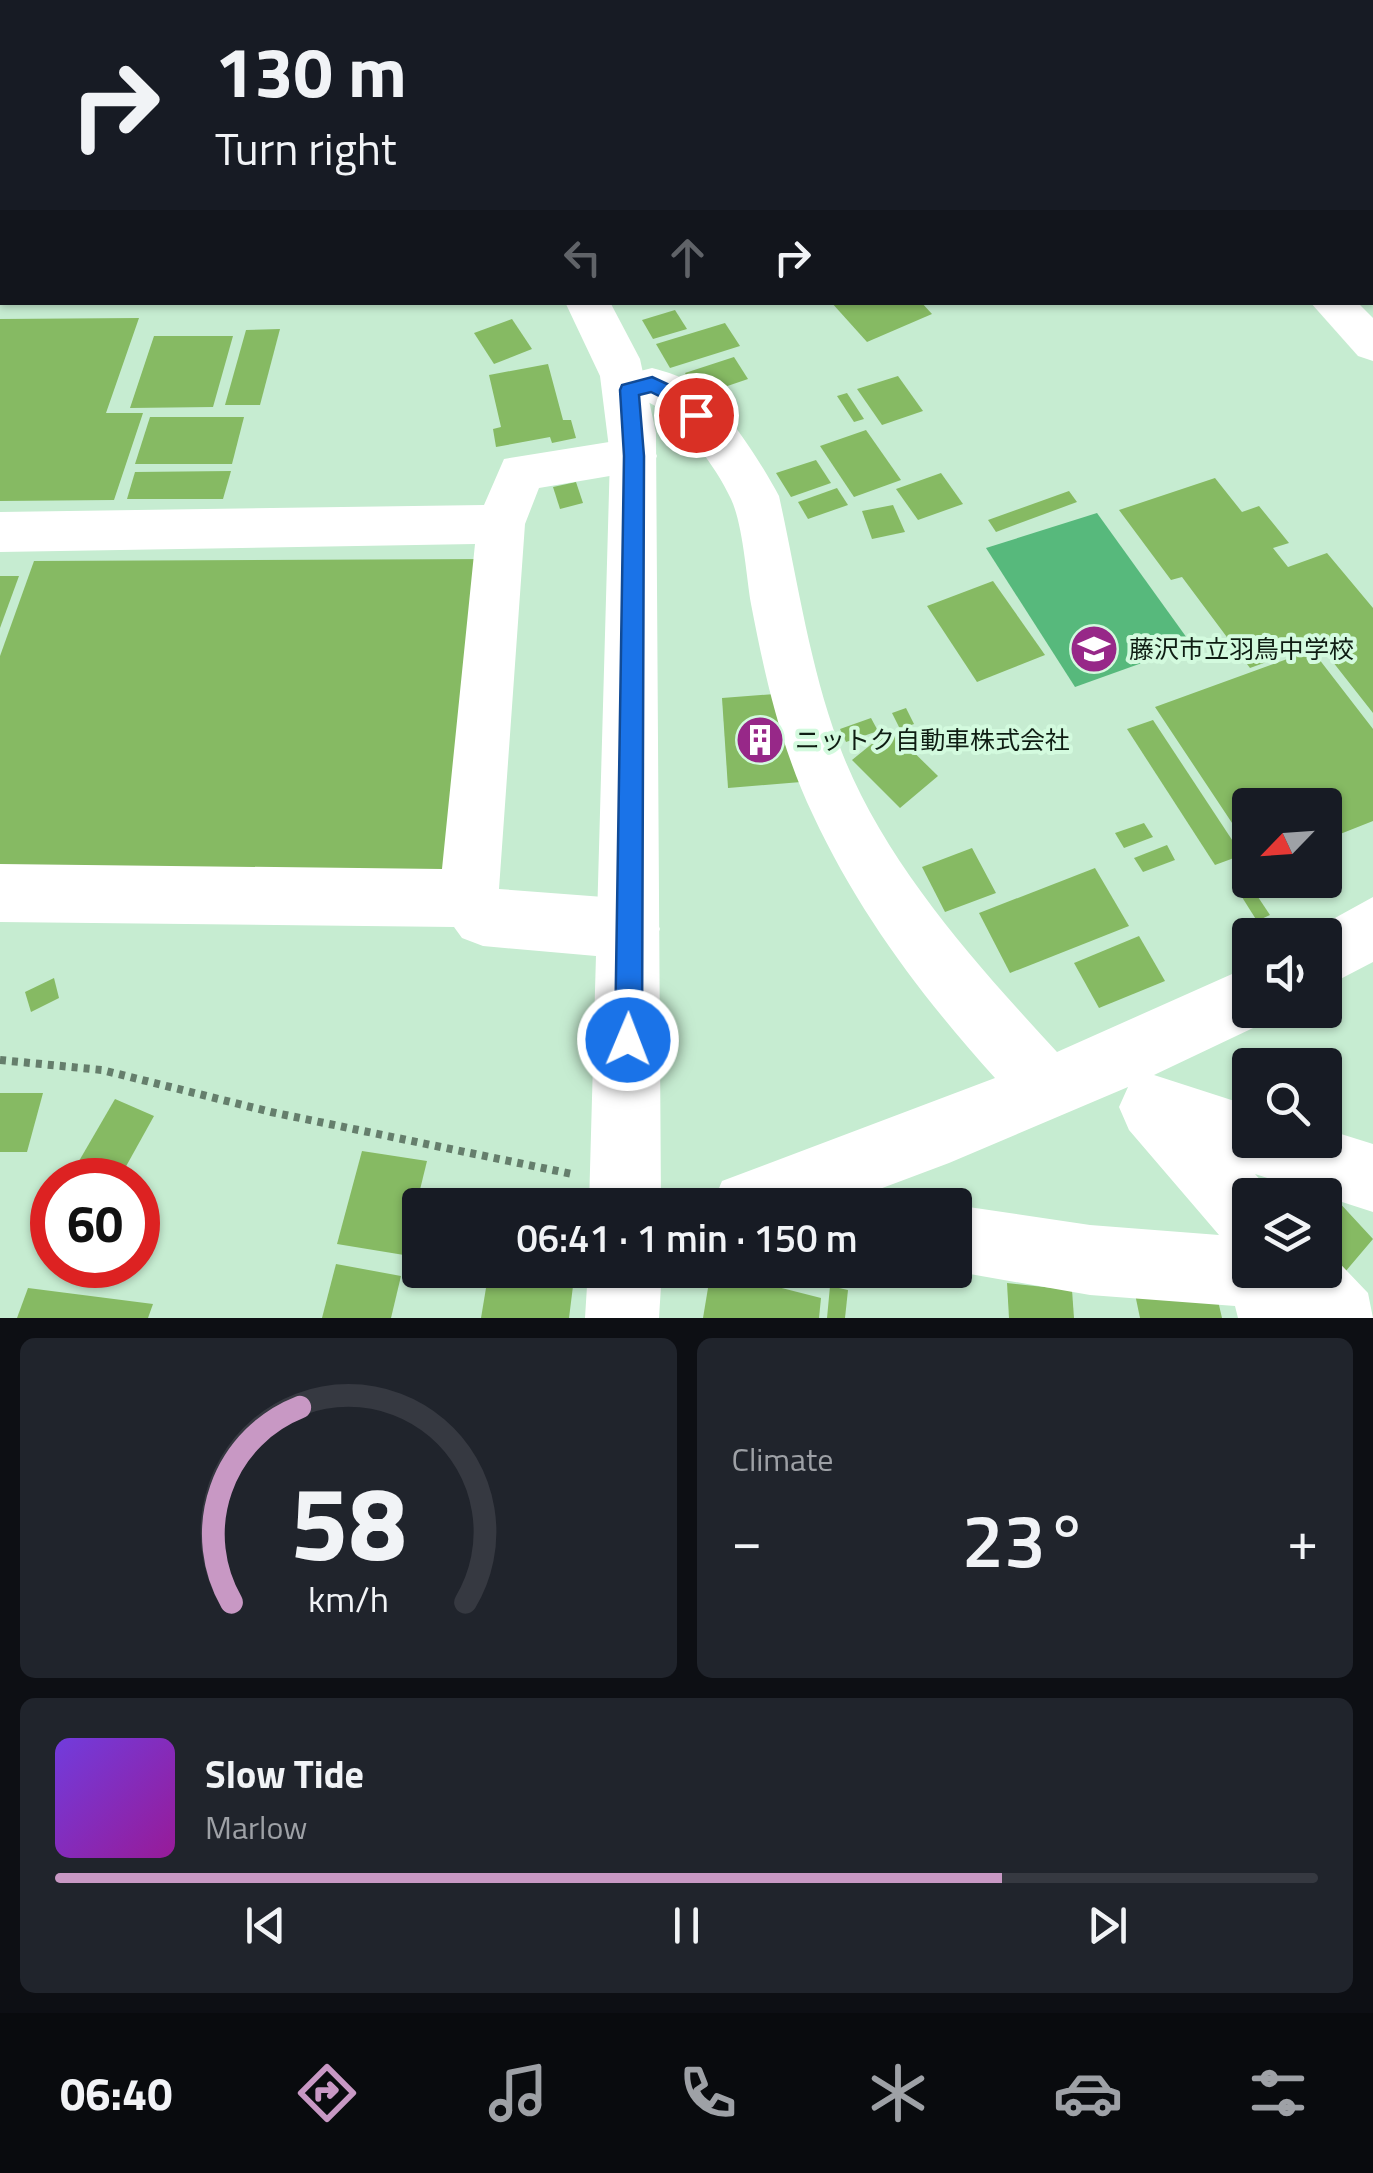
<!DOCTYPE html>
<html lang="en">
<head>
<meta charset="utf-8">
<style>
	body { margin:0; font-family:"Titillium Web","Noto Sans JP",sans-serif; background:#20242c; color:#f1f3f6; height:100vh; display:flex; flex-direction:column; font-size:38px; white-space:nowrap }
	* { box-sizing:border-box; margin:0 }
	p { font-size:32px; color:#9ea1a6 }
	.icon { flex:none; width:55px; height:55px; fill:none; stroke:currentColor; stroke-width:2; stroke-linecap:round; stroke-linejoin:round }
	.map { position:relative; height:1318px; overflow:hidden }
	.side { display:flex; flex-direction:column; gap:20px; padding:20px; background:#0d0f14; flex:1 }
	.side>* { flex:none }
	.banner { position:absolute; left:0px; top:0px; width:1375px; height:305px; box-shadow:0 2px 8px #0004; background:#171b24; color:#f1f3f6; overflow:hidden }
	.needle { width:65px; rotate:245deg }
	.buttons { position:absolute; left:1232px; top:788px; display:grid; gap:20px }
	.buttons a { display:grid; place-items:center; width:110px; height:110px; border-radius:10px; background:#171b24; box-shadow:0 2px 8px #0004; font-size:50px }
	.speed { position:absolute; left:30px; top:1158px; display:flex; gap:20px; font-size:50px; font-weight:700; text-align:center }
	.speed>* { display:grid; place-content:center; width:130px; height:130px; border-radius:50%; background:#171b24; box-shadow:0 2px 8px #0004; line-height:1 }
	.speed .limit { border:15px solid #d22; background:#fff; color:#111 }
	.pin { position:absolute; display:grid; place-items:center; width:85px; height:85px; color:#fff; margin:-42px; border:5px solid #fff; border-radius:50%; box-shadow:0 2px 10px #0007 }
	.me { position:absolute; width:110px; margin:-55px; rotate:1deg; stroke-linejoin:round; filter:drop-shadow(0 0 8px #0008) }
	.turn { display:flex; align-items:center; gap:35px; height:210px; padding:0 50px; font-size:45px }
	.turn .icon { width:130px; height:130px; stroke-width:2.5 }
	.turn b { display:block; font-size:70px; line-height:85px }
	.lanes { display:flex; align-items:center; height:95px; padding:0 50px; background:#0003; justify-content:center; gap:50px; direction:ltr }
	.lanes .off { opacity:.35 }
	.big { font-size:75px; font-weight:600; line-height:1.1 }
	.side .tile { flex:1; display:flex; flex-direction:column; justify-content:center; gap:15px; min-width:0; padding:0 35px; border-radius:15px; background:#20242c }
	.side .dial { align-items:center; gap:0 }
	.dial svg { height:260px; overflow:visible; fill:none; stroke:#363941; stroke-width:7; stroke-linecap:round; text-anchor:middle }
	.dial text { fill:#f1f3f6; stroke:none }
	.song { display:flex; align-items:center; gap:30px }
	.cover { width:120px; height:120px; border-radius:15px; background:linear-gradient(135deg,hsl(260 70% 55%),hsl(300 70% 35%)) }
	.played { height:10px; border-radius:5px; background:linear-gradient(90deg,#c898c4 75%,#363941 75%) }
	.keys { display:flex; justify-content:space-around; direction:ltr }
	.heat { display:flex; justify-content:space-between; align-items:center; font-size:55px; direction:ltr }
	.side .tiles { flex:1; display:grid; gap:20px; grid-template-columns:1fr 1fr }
	.tile:last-child { grid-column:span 2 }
	.trip { position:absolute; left:402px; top:1188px; width:570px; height:100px; border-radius:10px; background:#171b24; box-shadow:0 2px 8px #0004; font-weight:600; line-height:100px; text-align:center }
	.dock { display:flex; height:160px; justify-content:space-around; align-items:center; background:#090b0e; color:#9ea1a6 }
	.dock .icon { width:70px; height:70px }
	.dock .selected { color:#c898c4 }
	.dock b { font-size:45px; color:#f1f3f6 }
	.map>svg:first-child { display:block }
</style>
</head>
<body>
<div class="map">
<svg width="1373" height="1318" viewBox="0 0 1373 1318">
	<rect width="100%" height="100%" fill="#c6ecd1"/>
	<polygon fill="#57b97c" points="1097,513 1192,645 1075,687 986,548"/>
	<g fill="#86ba63">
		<polygon points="831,302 921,302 932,314 867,342"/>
		<polygon points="675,310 687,329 653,339 642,320"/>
		<polygon points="139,318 106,413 143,413 114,500 0,501 0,319"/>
		<polygon points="512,319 532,349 494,364 474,333"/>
		<polygon points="725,323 740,346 670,368 656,344"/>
		<polygon points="280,329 260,405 225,405 246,330"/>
		<polygon points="154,336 233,336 213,407 130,408"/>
		<polygon points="734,357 748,379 698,396 685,373"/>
		<polygon points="548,364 563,420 571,420 576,438 552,443 550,437 496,447 493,429 501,427 489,375"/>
		<polygon points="898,376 923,411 882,425 857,389"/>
		<polygon points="847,393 864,419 854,422 837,396"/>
		<polygon points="150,417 244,417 232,464 135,464"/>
		<polygon points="866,430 901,480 854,497 820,446"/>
		<polygon points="816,460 831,483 791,497 776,473"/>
		<polygon points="231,471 223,499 127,499 135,472"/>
		<polygon points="941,473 963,504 918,520 896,489"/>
		<polygon points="1215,478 1242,512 1259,506 1289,543 1273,548 1288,567 1327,553 1373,608 1373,713 1318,643 1250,668 1182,577 1171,580 1119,510"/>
		<polygon points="576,482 583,503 560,509 553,487"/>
		<polygon points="837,488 848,505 808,519 798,502"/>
		<polygon points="1069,491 1077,502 996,532 988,520"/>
		<polygon points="893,505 905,532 872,539 862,511"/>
		<polygon points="492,559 460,875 0,877 0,656 34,561"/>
		<polygon points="0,576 19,576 0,628"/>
		<polygon points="993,581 1045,655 977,682 927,606"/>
		<polygon points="1312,650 1373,729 1373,821 1325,840 1325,805 1250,805 1250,850 1155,707"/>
		<polygon points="788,693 801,782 728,788 722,698"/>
		<polygon points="906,708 914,724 900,729 892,713"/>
		<polygon points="871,718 878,731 846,742 840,729"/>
		<polygon points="1153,720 1242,855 1215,865 1127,729"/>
		<polygon points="890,729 938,776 900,808 852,760"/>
		<polygon points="1144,823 1153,837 1124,848 1115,833"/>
		<polygon points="1167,845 1175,860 1143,872 1134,858"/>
		<polygon points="972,848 996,893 945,912 922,867"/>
		<polygon points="1095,868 1129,926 1010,973 979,913"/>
		<polygon points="1248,882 1270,915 1257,921 1235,886"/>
		<polygon points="1139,936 1165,981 1099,1008 1074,963"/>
		<polygon points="54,978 59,998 31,1012 25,992"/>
		<polygon points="0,1093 43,1093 27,1152 0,1152"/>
		<polygon points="115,1099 154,1116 119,1179 79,1161"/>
		<polygon points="362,1151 427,1161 404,1255 337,1244"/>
		<polygon points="1311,1172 1373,1239 1345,1272 1325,1251 1325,1195 1287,1195"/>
		<polygon points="501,1193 584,1202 584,1205 499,1205"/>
		<polygon points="336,1264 401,1276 391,1318 322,1318"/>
		<polygon points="489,1270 575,1270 569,1318 481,1318"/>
		<polygon points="711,1270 821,1298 819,1318 703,1318"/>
		<polygon points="1007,1283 1072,1290 1074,1318 1009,1318"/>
		<polygon points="830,1286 848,1290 845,1318 827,1318"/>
		<polygon points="28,1288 153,1304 148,1318 17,1318"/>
		<polygon points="1216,1292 1222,1318 1140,1318 1135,1294"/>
	</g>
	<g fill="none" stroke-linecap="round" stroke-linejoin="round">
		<polyline stroke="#657e6c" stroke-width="8" stroke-dasharray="6 6" stroke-linecap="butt" points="0,1060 102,1070 271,1112 572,1174"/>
		<g fill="#fff" fill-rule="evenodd">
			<polygon points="298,0 332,0 333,2 299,2"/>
			<polygon points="536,0 570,0 571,2 537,2"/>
			<polygon points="648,0 682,0 683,2 649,2"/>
			<polygon points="1298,0 1353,0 1354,2 1300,2"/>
			<polygon points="2,80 2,102 0,103 0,81"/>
			<rect x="1372" y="110" width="1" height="22"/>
			<polygon points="1310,302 1357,302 1373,318 1373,361 1358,356"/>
			<path d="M 652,368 C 667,372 684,377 697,386 C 726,407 762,464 779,496 C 797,577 809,663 838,742 C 880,858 975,963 1057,1052 L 1250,966 L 1250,1010 L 1276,1010 L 1272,1019 L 1154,1075 L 1250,1106 L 1250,1140 L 1325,1140 L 1325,1129 L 1373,1144 L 1373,1212 L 1255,1174 L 1274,1195 L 1250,1195 L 1250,1270 L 1325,1270 L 1325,1248 L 1368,1293 L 1373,1318 L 1238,1318 L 1235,1306 L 1090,1295 L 947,1270 L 955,1270 L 955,1205 L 1090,1225 L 1219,1235 L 1129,1130 L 1119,1107 L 1128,1087 L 949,1163 L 837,1205 L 712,1205 L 722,1181 L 995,1078 C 923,998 859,914 813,815 C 781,748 765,677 751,604 C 746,574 743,525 731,499 C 716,466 679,417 648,402 L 629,407 L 613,402 L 607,390 L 613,378 Z"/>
			<polygon points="634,438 651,443 657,456 651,469 539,488 525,524 499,889 630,899 651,908 660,929 651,950 630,959 483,946 462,938 454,927 0,922 0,864 442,869 475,544 0,552 0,512 484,505 504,459"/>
			<polygon points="1373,897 1373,962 1325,987 1325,935 1304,935"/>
		</g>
		<g fill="#fff" fill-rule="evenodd">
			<polygon points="24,0 60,0 62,2 26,2"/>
			<polygon points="565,302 610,302 640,359 656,433 661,1205 589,1205 610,456 600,376"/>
			<polygon points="588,1270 662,1270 659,1318 585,1318"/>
		</g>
	</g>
	<polygon fill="#1a73e8" stroke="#114b97" stroke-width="2.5" points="652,377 689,394 706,415 696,423 690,421 675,404 651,392 639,395 644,456 642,1040 638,1049 628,1053 619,1049 615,1040 624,456 620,390 622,385"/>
	<defs>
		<g id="school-disc" transform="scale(2.5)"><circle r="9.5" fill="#972888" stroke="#d3fade"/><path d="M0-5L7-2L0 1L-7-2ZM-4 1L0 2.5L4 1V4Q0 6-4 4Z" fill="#fff"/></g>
		<g id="building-disc" transform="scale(2.5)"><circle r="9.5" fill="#972888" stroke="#d3fade"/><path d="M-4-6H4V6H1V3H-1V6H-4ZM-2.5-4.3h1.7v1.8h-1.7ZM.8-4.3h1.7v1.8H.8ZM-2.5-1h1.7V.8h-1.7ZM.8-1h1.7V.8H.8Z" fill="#fff"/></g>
	</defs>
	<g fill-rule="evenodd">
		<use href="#school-disc" x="1094" y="649"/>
		<use href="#building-disc" x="760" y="740"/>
	</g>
	<g text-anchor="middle" stroke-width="8" stroke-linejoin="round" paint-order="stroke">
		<g font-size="25" fill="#0f1d13" stroke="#d3fade" text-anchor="start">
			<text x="1129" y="658">藤沢市立羽鳥中学校</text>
			<text x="795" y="749">ニットク自動車株式会社</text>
		</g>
	</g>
</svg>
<div class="buttons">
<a><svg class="needle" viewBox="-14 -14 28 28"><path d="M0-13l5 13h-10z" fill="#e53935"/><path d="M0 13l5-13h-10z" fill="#9ea1a6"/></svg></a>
<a><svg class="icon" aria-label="sound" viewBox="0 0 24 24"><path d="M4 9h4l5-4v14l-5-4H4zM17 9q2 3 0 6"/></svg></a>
<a><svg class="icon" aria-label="search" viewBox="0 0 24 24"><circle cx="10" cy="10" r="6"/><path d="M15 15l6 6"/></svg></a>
<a><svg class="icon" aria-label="layers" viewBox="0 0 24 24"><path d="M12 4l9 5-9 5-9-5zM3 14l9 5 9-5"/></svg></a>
</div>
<div class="speed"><div class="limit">60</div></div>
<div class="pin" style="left:696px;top:415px;background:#d93025"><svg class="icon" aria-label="arrive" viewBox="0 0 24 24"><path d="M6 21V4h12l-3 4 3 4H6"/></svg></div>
<svg class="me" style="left:628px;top:1040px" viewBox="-20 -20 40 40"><circle r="17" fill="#1a73e8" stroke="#fff" stroke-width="3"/><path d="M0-11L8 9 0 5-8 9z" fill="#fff"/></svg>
<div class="trip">06:41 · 1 min · 150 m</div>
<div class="banner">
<div class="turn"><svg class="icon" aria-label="right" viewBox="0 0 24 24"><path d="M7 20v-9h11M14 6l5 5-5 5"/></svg><div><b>130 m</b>Turn right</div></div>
<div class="lanes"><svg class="icon off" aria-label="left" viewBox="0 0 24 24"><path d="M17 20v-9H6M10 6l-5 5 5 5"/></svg><svg class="icon off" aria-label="ahead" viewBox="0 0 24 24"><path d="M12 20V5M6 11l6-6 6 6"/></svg><svg class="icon" aria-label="right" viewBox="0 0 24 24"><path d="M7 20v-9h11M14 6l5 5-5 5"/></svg></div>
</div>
</div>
<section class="side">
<div class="tiles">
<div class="tile dial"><svg viewBox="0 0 100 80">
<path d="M14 69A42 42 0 1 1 86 69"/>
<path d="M14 69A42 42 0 0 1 35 9" stroke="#c898c4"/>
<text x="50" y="56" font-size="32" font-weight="700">58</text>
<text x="50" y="72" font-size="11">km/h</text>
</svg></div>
<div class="tile"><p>Climate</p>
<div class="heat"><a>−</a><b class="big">23°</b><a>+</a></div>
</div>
<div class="tile">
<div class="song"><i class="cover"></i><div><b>Slow Tide</b><p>Marlow</p></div></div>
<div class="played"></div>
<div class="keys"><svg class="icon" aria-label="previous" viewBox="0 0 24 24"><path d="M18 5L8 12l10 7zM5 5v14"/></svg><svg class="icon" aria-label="pause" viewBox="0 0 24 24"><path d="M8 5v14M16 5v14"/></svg><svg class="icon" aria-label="next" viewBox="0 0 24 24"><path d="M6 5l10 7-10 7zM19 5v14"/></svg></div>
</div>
</div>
</section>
<nav class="dock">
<b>06:40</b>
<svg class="icon selected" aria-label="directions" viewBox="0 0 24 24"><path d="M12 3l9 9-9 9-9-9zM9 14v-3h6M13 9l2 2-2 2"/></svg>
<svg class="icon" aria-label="music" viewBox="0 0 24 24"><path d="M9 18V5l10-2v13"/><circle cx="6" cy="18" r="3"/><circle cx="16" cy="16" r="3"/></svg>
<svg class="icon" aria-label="phone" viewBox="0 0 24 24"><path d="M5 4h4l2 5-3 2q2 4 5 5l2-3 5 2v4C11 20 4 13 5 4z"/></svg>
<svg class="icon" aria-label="climate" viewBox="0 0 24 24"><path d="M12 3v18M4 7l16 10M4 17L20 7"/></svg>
<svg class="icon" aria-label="car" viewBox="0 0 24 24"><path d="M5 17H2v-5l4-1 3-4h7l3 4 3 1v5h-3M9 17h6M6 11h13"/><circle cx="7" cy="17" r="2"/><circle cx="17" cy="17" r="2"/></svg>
<svg class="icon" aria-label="filters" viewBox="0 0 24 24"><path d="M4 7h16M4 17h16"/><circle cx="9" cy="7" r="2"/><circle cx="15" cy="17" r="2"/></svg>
</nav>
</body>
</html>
